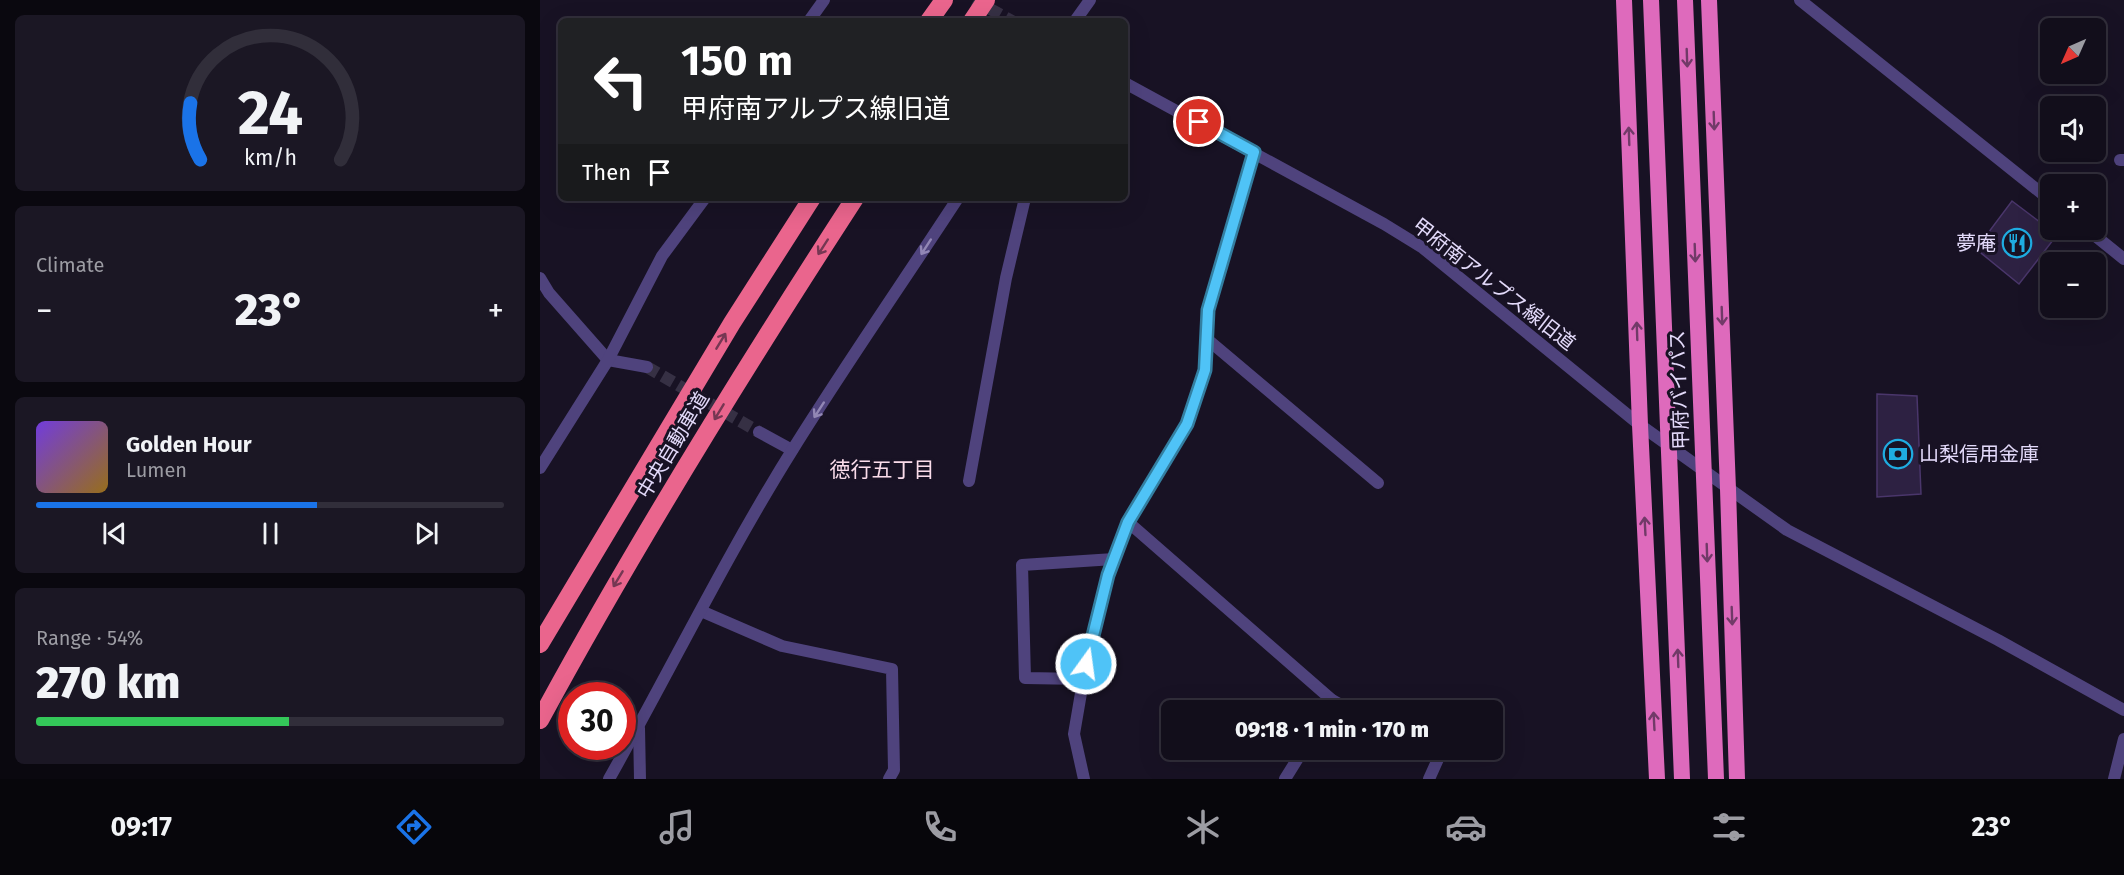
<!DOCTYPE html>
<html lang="en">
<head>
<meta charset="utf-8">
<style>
	body { margin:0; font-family:"Fira Sans","Noto Sans JP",sans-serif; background:#1b1724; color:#f1f3f6; height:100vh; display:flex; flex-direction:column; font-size:22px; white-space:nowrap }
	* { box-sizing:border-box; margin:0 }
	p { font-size:20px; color:#9c9ca3 }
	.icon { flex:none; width:33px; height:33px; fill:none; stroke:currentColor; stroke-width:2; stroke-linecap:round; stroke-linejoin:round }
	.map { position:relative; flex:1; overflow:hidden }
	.panel { display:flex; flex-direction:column; gap:15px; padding:15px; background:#0a080f; width:540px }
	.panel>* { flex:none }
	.guide { position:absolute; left:18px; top:18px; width:570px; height:183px; border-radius:9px; box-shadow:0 6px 24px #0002,0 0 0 2px #312e3a; background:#202124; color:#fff; overflow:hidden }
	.needle { width:39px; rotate:225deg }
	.fabs { position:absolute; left:1500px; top:18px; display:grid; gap:12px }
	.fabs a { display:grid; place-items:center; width:66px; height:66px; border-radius:9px; background:#120e1b; box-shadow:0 6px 24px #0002,0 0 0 2px #312e3a; font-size:30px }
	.speed { position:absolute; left:18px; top:682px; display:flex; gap:12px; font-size:30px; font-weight:700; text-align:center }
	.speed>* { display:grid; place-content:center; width:78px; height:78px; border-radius:50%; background:#120e1b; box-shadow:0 6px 24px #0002,0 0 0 2px #312e3a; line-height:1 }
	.speed .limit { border:9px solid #d22; background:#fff; color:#111 }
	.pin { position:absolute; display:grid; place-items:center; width:51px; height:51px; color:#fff; margin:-26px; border:3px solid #fff; border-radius:50%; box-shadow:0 2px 6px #0007 }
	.me { position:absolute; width:66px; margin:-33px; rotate:14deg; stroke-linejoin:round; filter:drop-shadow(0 0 4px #0008) }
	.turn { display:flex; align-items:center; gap:21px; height:126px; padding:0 24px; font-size:27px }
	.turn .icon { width:78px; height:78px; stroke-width:2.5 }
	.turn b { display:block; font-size:42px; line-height:51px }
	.then { display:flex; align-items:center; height:57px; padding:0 24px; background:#0003; gap:12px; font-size:22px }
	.big { font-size:45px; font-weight:800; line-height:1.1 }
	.panel .widget { flex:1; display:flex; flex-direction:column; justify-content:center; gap:9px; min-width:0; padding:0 21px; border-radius:9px; background:#1b1724 }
	.panel .dial { align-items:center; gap:0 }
	.dial svg { height:156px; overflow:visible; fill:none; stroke:#312e3a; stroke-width:7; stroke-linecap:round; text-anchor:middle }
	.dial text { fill:#f1f3f6; stroke:none }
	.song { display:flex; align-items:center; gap:18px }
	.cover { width:72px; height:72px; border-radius:9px; background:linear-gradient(135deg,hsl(260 70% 55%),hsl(40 70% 35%)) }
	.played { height:6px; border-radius:3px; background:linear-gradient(90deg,#1a73e8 60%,#312e3a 60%) }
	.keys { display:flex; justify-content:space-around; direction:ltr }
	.heat { display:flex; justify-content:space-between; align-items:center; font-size:33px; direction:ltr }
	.charge { height:9px; border-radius:4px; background:linear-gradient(90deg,#34c759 54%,#312e3a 0) }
	.trip { position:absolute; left:621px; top:700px; width:342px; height:60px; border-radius:9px; background:#120e1b; box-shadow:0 6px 24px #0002,0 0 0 2px #312e3a; font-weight:800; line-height:60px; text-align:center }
	.menu { display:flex; height:96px; justify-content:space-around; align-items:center; background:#07060b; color:#9c9ca3 }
	.menu .icon { width:42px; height:42px }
	.menu .active { color:#1a73e8 }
	.menu b { font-size:27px; color:#f1f3f6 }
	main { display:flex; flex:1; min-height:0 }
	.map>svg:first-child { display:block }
</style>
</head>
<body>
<main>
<section class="panel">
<div class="widget dial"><svg viewBox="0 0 100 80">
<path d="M14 69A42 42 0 1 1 86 69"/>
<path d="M14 69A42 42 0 0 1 9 40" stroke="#1a73e8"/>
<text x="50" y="56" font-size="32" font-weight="700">24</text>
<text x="50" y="72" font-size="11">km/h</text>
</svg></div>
<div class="widget"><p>Climate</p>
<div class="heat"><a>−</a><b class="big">23°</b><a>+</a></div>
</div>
<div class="widget">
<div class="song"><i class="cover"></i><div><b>Golden Hour</b><p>Lumen</p></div></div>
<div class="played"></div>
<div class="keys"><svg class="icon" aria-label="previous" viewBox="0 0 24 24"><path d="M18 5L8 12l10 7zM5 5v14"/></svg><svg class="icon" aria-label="pause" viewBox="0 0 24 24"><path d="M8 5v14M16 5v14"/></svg><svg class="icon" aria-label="next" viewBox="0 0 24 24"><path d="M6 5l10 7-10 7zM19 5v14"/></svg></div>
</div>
<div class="widget"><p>Range · 54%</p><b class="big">270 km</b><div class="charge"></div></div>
</section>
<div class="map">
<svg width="1584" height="779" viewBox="0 0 1584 779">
	<rect width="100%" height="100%" fill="#181224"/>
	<g fill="#2d2142" stroke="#4a366b" stroke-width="1.5">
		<polygon points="1472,201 1517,235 1479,284 1436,249"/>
		<polygon points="1337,394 1377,396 1381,494 1337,497"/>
	</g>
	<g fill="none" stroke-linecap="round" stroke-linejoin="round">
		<polyline stroke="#363044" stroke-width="12" stroke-dasharray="12 6" stroke-linecap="butt" points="107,367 219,432"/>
		<polyline stroke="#363044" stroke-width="12" stroke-dasharray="12 6" stroke-linecap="butt" points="434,0 472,21"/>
		<g stroke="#4f437d" stroke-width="12">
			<polyline points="1580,160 1584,160"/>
			<polyline points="161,611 242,646 352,669 354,770 349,779"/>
		</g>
		<g stroke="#4f437d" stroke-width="12">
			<polyline points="269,21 284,0"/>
			<polyline points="535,21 550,0"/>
			<polyline points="0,278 9,293 68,360 107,367"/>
			<polyline points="667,339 838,483"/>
			<polyline points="219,432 252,450"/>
			<polyline points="0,468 68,360 122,256 165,198"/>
			<polyline points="429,481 466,278 485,198"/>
			<polyline points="588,522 792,700 786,711"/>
			<polyline points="544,679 485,678 482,565 574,559"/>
			<polyline points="792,700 812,711"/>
			<polyline points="99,728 100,779"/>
			<polyline points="882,750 898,759 889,779"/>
			<path d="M 69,779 C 131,669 186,556 253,449 C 306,364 363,282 418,198"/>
			<polyline points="544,779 534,734 546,664 568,575 588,522 647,424 665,370 668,310 714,152"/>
			<polyline points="745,779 763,750"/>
			<polyline points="1574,779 1584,739"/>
		</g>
		<g stroke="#4f437d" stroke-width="12">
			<polyline points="1260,0 1510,200"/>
			<polyline points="585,83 844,224 883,248 1100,425 1247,530 1458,640 1584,710"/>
			<polyline points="1548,230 1584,259"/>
		</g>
		<g stroke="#de6abc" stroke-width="16">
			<polyline points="1084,0 1100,425 1117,779"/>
			<polyline points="1169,0 1188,489 1197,779"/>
		</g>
		<g stroke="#ea658d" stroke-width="18">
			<polyline points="389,21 404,0"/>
			<polyline points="432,21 446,0"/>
			<polyline points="0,644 192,323 272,198"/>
			<path d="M 0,720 C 97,541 204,369 315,198"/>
		</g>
		<g stroke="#de6abc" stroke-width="16">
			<polyline points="1111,0 1142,779"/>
			<polyline points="1145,0 1176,779"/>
		</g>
	</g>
	<defs><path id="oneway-shaft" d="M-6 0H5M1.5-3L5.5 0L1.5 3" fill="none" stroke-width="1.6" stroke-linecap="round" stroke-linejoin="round" transform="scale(1.5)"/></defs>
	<g stroke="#713a68">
		<use href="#oneway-shaft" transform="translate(1147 58) rotate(88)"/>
		<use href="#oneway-shaft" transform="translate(1174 121) rotate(88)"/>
		<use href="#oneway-shaft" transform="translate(1089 136) rotate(-92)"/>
		<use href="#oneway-shaft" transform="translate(1155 253) rotate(88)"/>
		<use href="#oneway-shaft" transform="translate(1182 316) rotate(88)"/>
		<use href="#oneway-shaft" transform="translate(1097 331) rotate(-92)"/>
		<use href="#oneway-shaft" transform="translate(1105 526) rotate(-93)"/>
		<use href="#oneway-shaft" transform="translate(1167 553) rotate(88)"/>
		<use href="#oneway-shaft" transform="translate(1192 616) rotate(88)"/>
		<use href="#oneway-shaft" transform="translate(1138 658) rotate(-92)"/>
		<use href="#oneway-shaft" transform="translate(1114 721) rotate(-93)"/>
	</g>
	<g stroke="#763753">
		<use href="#oneway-shaft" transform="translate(283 247) rotate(123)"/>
		<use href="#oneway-shaft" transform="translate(181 341) rotate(-59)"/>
		<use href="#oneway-shaft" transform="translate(179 412) rotate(121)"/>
		<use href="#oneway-shaft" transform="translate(78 579) rotate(121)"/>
	</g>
	<g stroke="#9287b5">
		<use href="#oneway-shaft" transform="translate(386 247) rotate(123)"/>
		<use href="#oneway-shaft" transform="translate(279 410) rotate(123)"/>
	</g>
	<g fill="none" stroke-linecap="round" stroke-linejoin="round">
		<g stroke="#337fa1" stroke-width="15">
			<polyline id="route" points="546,664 568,575 588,522 647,424 665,370 668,310 714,152 659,122"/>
		</g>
		<use href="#route" stroke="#4fc3f7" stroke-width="10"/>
	</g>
	<defs>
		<g id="restaurant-ring" transform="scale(1.5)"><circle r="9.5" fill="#181224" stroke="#1face1" stroke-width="1.5"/><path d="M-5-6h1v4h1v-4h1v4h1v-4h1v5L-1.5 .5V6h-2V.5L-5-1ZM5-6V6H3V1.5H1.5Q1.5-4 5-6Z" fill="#1face1"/></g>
		<g id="bank-ring" transform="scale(1.5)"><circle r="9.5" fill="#181224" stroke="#1face1" stroke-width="1.5"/><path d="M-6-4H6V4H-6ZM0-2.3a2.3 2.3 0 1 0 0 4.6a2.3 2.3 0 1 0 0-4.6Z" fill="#1face1"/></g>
	</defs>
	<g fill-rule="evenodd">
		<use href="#restaurant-ring" x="1477" y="243"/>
		<use href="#bank-ring" x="1358" y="454"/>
	</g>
	<g text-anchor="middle" stroke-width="6" stroke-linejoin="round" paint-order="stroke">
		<g font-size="20" fill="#e3dafa" stroke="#181224" text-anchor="end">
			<text x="1456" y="250">夢庵</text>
			<text x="1379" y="461" text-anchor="start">山梨信用金庫</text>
		</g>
		<g font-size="20" fill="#e3dafa" stroke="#181224">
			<text transform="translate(954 284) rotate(38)" y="7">甲府南アルプス線旧道</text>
			<text transform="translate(1139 390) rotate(-92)" y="7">甲府バイパス</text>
			<text transform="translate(133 445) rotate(-59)" y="7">中央自動車道</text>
		</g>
		<g font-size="21" fill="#fadcea" stroke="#181224">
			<text x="342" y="477">徳行五丁目</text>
		</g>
	</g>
</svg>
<div class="fabs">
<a><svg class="needle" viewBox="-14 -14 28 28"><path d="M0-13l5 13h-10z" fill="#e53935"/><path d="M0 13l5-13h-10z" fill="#9c9ca3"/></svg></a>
<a><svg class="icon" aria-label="sound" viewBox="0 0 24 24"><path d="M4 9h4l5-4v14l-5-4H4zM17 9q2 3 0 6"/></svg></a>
<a>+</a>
<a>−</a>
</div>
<div class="speed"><div class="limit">30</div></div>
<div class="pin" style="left:659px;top:122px;background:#d93025"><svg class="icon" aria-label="arrive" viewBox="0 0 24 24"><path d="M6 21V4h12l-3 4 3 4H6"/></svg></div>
<svg class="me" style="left:546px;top:664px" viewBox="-20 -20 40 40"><circle r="17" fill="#4fc3f7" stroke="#fff" stroke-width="3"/><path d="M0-11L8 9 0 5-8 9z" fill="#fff"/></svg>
<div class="trip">09:18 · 1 min · 170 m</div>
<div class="guide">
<div class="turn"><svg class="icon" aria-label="left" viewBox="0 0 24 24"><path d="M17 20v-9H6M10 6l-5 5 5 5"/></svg><div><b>150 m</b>甲府南アルプス線旧道</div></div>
<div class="then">Then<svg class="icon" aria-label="arrive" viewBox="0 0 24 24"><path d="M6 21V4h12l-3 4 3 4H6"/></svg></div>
</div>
</div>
</main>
<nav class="menu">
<b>09:17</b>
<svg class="icon active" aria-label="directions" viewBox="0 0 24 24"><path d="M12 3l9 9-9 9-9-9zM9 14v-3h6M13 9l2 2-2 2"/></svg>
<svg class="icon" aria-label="music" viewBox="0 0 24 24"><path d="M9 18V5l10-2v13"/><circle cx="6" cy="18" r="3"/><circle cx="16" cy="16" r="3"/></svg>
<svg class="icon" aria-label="phone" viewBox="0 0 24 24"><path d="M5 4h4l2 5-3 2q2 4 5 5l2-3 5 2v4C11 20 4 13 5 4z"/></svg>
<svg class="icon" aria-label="climate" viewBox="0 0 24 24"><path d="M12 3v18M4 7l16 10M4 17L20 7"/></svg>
<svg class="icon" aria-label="car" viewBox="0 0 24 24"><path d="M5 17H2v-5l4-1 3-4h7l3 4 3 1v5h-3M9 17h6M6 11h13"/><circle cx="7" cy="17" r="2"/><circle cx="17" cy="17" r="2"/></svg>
<svg class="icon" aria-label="filters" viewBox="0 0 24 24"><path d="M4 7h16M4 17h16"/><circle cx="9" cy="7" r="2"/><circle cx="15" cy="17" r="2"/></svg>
<b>23°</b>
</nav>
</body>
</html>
